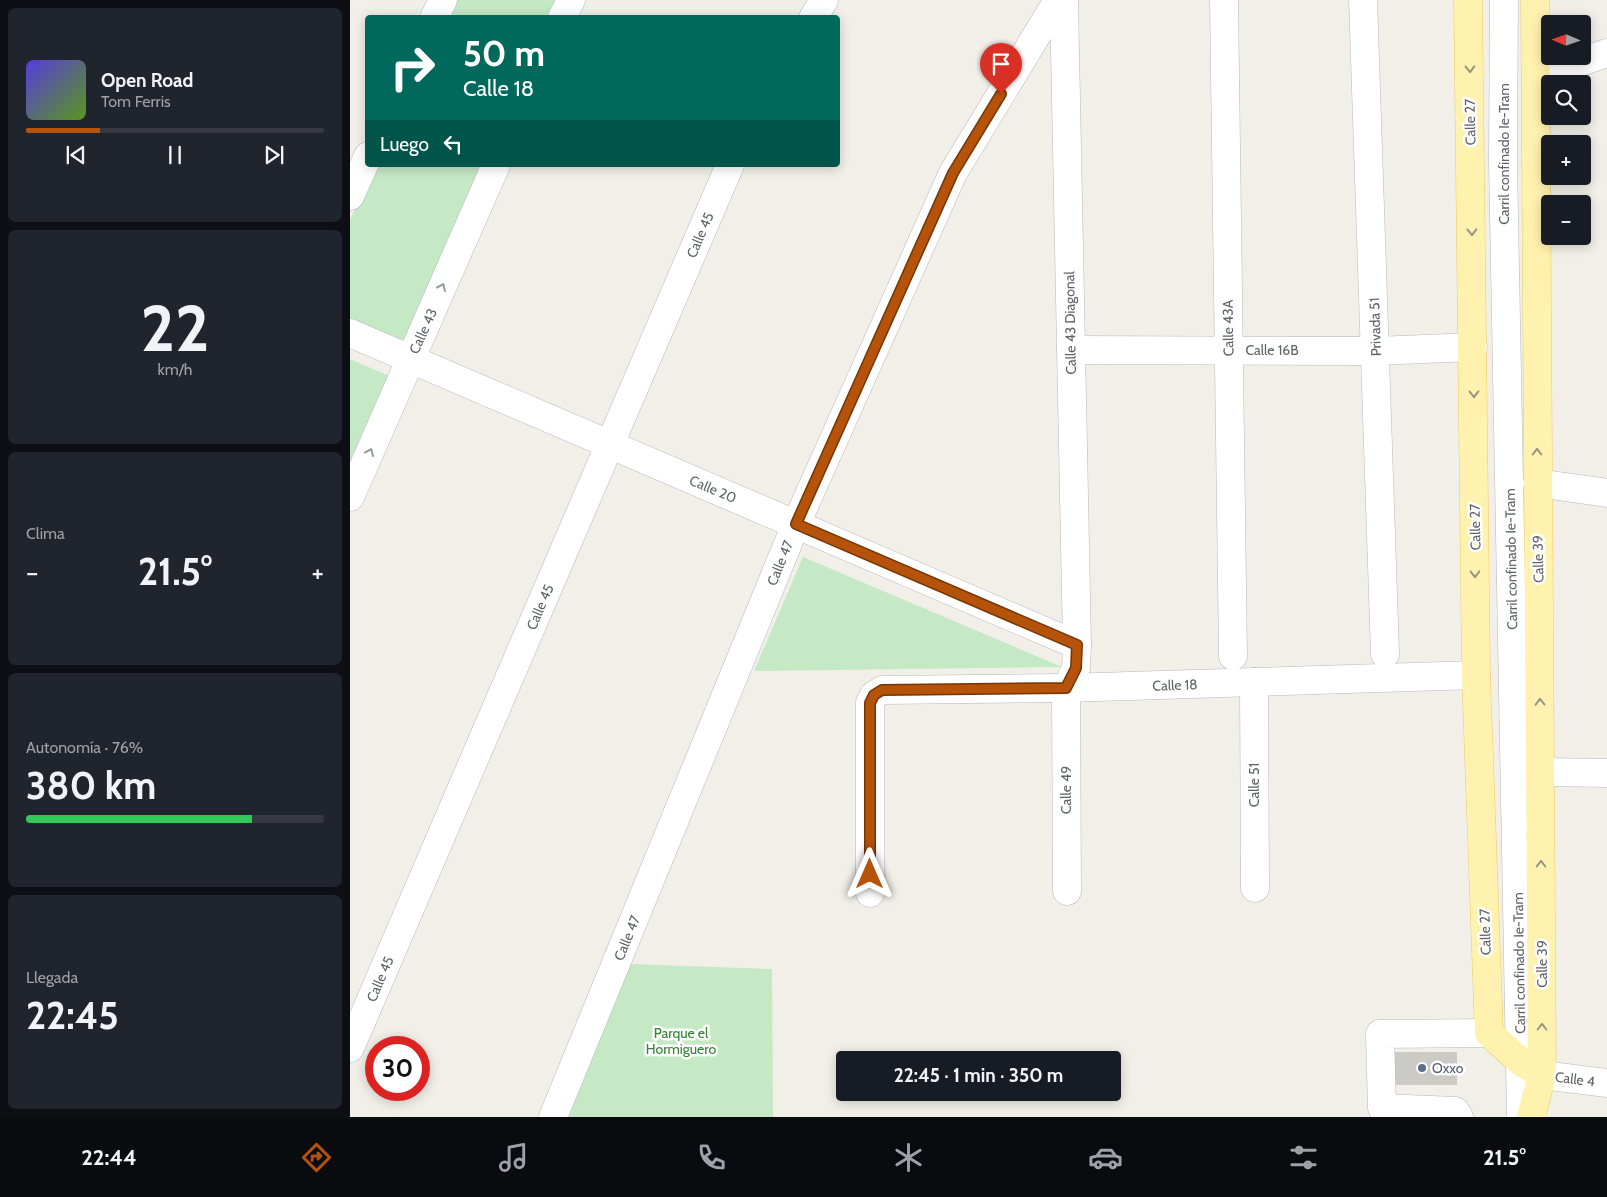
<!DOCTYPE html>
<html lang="es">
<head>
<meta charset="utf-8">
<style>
	body { margin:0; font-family:Cabin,sans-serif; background:#20242c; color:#f1f3f6; height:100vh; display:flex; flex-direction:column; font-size:19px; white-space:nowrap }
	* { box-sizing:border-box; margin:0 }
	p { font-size:16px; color:#9ea1a6 }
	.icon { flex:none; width:28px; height:28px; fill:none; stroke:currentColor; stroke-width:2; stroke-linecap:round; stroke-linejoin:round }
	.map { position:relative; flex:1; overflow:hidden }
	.sheet { display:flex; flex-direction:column; gap:8px; padding:8px; background:#0d0f14; width:350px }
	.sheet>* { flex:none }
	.guide { position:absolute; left:15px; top:15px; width:475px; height:152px; border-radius:5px; box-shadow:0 2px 12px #0003; background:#00695c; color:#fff; overflow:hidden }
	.needle { width:32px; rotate:272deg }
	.fabs { position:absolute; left:1191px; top:15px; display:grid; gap:10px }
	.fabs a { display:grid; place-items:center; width:50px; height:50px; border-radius:5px; background:#171b24; box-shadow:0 2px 12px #0003; font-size:25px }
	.speed { position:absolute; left:15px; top:1036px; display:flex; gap:10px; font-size:25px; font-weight:700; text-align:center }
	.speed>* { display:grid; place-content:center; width:65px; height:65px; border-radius:50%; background:#171b24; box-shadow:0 2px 12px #0003; line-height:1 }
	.speed .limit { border:8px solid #d22; background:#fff; color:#111 }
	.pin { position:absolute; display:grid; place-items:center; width:42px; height:42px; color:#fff; margin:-51px -21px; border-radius:50% 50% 50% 0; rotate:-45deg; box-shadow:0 0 5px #0007 }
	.pin .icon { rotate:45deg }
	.me { position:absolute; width:55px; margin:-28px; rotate:0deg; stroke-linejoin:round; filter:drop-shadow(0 0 4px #0008) }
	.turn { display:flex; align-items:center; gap:18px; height:105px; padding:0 15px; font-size:22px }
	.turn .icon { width:65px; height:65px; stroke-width:2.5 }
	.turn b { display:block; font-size:35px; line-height:42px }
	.then { display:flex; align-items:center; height:48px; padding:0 15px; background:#0003; gap:10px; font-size:19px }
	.big { font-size:38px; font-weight:800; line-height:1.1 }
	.sheet .tile { flex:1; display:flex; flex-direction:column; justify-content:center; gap:8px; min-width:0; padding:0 18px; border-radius:8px; background:#20242c }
	.sheet .dial { align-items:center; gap:0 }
	.dial b { font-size:65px; line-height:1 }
	.song { display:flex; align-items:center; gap:15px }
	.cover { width:60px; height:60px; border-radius:8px; background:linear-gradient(135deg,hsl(250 70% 55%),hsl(90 70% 35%)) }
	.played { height:5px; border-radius:2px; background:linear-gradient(90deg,#b45309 25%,#363941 25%) }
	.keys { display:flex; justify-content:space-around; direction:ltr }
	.heat { display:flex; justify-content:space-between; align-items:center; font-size:28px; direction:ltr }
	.charge { height:8px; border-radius:4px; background:linear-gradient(90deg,#34c759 76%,#363941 0) }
	.trip { position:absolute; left:486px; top:1051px; width:285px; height:50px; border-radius:5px; background:#171b24; box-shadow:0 2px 12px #0003; font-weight:800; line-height:50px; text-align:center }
	.menu { display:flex; height:80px; justify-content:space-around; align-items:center; background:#090b0e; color:#9ea1a6 }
	.menu .icon { width:35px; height:35px }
	.menu .active { color:#b45309 }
	.menu b { font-size:22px; color:#f1f3f6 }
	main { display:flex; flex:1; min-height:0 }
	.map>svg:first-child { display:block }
</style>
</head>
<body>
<main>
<section class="sheet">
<div class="tile">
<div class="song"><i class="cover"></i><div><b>Open Road</b><p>Tom Ferris</p></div></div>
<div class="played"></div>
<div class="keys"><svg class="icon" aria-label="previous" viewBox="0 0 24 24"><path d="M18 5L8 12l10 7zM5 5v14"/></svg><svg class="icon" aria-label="pause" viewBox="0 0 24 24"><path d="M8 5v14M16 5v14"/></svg><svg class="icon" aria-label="next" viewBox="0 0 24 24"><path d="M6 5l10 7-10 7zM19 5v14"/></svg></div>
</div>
<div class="tile dial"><b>22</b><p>km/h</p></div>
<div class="tile"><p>Clima</p>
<div class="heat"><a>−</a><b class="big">21.5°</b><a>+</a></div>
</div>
<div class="tile"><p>Autonomía · 76%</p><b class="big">380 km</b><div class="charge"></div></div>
<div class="tile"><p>Llegada</p><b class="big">22:45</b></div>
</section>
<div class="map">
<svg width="1257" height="1117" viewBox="0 0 1257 1117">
	<rect width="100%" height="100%" fill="#f1efe8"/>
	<g fill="#c5e8c5">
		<polygon points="103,0 209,0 199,17 94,18"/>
		<polygon points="24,165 134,165 55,348 0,325 0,220"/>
		<polygon points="0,359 44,378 0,479"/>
		<polygon points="453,557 712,667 404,671"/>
		<polygon points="281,964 422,969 423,1117 215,1117"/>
	</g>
	<rect fill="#cccac5" x="1038" y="1052" width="69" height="33"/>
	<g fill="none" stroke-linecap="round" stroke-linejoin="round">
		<g stroke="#b5b8bc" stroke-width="29">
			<g id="minor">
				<polyline points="714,0 727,645 726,668 716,688 717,891"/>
				<polyline points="874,0 883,656"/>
				<polyline points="1013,0 1035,654"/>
				<polyline points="1154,0 1153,161 1171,1117"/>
				<polyline points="84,18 93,0"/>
				<polyline points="212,18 221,0"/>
				<polyline points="463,18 474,0"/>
				<polyline points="1186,77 1257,53"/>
				<polyline points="0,196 18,156"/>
				<polyline points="0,333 727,645"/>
				<polyline points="721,350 1026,351 1123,347"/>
				<polyline points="1187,483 1257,493"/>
				<polyline points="0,497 146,165"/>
				<polyline points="904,682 905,888"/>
				<polyline points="1190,772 1257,773"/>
				<polyline points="520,893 520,703 524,695 532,690 716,688 1126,675"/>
				<polyline points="0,1048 380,165"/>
				<polyline points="1192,1075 1257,1083"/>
				<polyline points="203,1117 446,524 603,173 708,0"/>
				<polyline points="1109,1117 1105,1111 1032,1108 1030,1034 1139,1033"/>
			</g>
		</g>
		<g stroke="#f2c960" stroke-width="29">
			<g id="major">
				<polyline points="1118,0 1126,675 1139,1033 1171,1062 1192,1075"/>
				<polyline points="1181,1117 1192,1075 1185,0"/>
			</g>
		</g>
		<use href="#minor" stroke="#fff" stroke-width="28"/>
		<use href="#major" stroke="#fff2af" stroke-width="28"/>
	</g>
	<defs><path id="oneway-chevron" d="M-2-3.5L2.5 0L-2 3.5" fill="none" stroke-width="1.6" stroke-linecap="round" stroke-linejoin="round" transform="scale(1.25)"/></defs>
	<g stroke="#979581">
		<use href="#oneway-chevron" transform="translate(1120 69) rotate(89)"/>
		<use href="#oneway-chevron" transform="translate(1122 232) rotate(89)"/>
		<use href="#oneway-chevron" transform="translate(1124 394) rotate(89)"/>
		<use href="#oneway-chevron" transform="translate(1187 452) rotate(-90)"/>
		<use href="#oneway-chevron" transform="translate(1125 574) rotate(89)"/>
		<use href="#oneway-chevron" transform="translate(1190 702) rotate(-91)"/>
		<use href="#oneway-chevron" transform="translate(1191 864) rotate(-90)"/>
		<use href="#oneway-chevron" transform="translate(1192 1027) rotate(-90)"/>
	</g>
	<g stroke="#979a9d">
		<use href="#oneway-chevron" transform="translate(92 287) rotate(-66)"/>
		<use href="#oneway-chevron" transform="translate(20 452) rotate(-66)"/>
	</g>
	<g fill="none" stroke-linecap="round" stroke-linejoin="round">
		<g stroke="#753606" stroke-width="12">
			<polyline id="route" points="520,874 520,703 524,695 532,690 716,688 726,668 727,645 446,524 603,173 651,94"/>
		</g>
		<use href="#route" stroke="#b45309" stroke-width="9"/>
	</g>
	<circle fill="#5c6f8a" stroke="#fff" stroke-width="2" cx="1072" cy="1068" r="5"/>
	<g text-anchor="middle" stroke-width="5" stroke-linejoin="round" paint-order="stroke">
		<g font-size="14" fill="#5f6368" stroke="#fff">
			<text transform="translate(1120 122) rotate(-91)" y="5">Calle 27</text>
			<text transform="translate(1154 154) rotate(-90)" y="5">Carril confinado Ie-Tram</text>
			<text transform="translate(350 235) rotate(-67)" y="5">Calle 45</text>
			<text transform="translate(720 323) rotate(-91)" y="5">Calle 43 Diagonal</text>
			<text transform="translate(1025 327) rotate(-92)" y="5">Privada 51</text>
			<text transform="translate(878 328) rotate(-91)" y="5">Calle 43A</text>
			<text transform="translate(73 331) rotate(-66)" y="5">Calle 43</text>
			<text x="922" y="355">Calle 16B</text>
			<text transform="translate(363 489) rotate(23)" y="5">Calle 20</text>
			<text transform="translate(1125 527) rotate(-91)" y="5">Calle 27</text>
			<text transform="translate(1161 559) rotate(-91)" y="5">Carril confinado Ie-Tram</text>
			<text transform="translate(1188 559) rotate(-91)" y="5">Calle 39</text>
			<text transform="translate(430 563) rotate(-68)" y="5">Calle 47</text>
			<text transform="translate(190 607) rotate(-67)" y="5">Calle 45</text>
			<text transform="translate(825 685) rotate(-2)" y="5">Calle 18</text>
			<text transform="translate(904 785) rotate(-90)" y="5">Calle 51</text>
			<text transform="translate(716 790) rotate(-90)" y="5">Calle 49</text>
			<text transform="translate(1135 932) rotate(-92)" y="5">Calle 27</text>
			<text transform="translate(277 938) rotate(-68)" y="5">Calle 47</text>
			<text transform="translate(1169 963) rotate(-91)" y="5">Carril confinado Ie-Tram</text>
			<text transform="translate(1192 964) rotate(-90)" y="5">Calle 39</text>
			<text transform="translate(30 979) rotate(-67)" y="5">Calle 45</text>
			<text transform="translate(1225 1079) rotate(7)" y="5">Calle 4</text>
		</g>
		<g font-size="14" fill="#348238" stroke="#fff">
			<text x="331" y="1038">Parque el<tspan x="331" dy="16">Hormiguero</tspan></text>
		</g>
		<g font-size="14" fill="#4e5e75" stroke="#fff" text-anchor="start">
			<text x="1082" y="1073">Oxxo</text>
		</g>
	</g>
</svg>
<div class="fabs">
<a><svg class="needle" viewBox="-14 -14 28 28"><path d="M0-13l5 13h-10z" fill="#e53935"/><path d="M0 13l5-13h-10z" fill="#9ea1a6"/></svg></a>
<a><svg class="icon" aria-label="search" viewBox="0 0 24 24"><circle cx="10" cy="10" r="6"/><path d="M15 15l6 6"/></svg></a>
<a>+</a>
<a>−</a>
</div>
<div class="speed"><div class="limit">30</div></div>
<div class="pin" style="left:651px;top:94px;background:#d93025"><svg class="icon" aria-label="arrive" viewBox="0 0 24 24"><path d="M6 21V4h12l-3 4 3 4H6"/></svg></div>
<svg class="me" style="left:520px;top:874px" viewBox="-20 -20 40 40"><path d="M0-17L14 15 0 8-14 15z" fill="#b45309" stroke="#fff" stroke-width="4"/></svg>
<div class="trip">22:45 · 1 min · 350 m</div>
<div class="guide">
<div class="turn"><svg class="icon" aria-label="right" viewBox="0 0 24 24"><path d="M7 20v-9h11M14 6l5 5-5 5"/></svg><div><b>50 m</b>Calle 18</div></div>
<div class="then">Luego<svg class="icon" aria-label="left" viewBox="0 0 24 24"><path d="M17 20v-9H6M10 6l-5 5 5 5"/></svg></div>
</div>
</div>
</main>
<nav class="menu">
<b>22:44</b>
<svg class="icon active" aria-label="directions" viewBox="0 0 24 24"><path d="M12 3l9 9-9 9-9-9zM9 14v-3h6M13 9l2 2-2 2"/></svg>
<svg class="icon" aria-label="music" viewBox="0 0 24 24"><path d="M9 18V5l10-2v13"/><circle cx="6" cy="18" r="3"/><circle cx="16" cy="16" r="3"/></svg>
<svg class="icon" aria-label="phone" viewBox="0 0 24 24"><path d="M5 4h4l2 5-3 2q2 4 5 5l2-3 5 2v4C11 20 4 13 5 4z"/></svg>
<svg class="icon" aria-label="climate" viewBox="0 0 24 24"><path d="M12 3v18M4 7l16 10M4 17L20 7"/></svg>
<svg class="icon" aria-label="car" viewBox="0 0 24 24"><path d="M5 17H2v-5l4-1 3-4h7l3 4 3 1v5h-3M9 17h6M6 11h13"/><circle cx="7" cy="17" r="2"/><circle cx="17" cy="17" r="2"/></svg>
<svg class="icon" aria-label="filters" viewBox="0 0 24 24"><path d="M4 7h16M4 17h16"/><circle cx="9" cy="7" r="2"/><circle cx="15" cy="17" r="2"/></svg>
<b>21.5°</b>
</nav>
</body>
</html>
